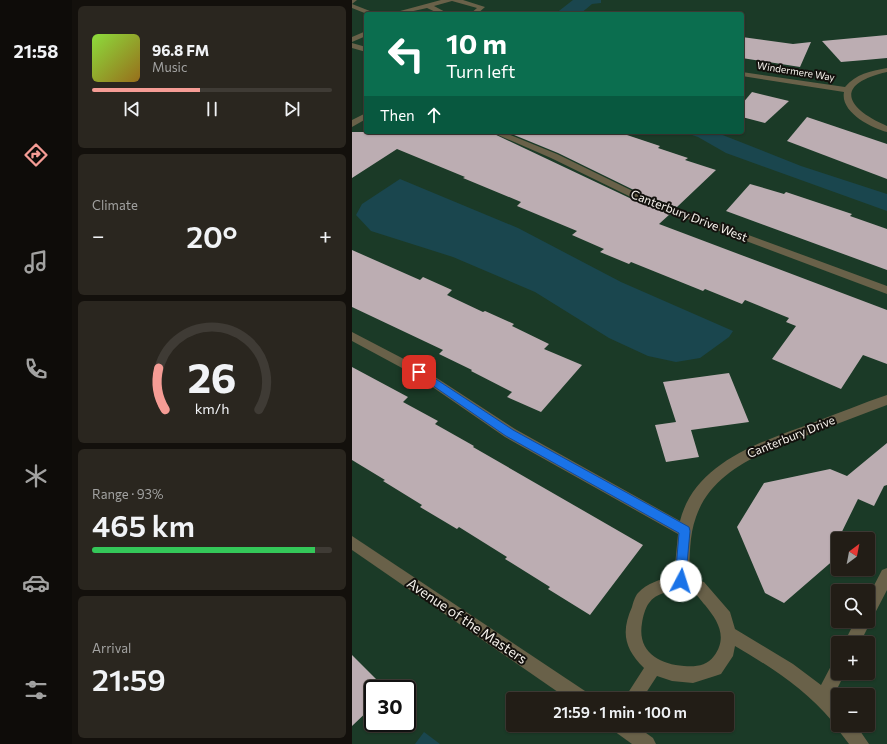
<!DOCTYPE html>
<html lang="en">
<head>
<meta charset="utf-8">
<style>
	body { margin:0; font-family:Commissioner,sans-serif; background:#2a261f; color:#f1f3f6; height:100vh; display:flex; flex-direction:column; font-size:15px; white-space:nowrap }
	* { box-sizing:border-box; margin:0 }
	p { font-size:13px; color:#a2a2a1 }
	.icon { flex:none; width:22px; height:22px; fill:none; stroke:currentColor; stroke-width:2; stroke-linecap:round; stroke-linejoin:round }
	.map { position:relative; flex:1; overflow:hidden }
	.details { display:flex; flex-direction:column; gap:6px; padding:6px; background:#13100c; width:280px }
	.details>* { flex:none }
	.hud { position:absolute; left:12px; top:12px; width:380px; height:122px; border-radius:4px; box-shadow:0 1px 3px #0004,0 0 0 1px #3f3b35; background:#0b6e4f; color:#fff; overflow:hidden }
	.needle { width:26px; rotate:32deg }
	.tools { position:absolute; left:479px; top:532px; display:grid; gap:8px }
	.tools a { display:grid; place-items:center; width:44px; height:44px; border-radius:4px; background:#221d16; box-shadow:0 1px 3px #0004,0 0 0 1px #3f3b35; font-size:20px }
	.speed { position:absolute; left:12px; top:680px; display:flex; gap:8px; font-size:20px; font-weight:700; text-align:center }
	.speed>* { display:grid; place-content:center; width:52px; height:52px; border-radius:50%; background:#221d16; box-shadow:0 1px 3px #0004,0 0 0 1px #3f3b35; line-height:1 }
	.speed .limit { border:2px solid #111; border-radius:6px; background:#fff; color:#111 }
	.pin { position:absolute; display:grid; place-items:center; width:34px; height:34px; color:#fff; margin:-17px; border-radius:8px; box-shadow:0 2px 6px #0006 }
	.me { position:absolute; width:44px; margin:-22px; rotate:5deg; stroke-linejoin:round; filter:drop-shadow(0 0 3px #0008) }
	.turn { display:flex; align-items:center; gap:14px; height:84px; padding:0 16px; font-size:18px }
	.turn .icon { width:52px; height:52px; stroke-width:2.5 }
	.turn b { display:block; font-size:28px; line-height:34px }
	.then { display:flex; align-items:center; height:38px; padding:0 16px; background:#0003; gap:8px; font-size:15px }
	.big { font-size:30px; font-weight:600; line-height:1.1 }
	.details .widget { flex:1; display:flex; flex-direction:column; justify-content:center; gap:6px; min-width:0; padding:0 14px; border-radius:6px; background:#2a261f }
	.details .dial { align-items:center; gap:0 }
	.dial svg { height:104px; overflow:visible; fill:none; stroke:#3f3b35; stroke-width:7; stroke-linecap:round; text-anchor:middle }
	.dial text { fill:#f1f3f6; stroke:none }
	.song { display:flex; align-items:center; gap:12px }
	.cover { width:48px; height:48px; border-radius:6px; background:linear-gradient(135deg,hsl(90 70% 55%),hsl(40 70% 35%)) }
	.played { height:4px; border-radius:2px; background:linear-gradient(90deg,#f59c95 45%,#3f3b35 45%) }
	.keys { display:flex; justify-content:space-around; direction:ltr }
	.heat { display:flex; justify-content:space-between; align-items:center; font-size:22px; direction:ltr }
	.charge { height:6px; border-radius:3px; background:linear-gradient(90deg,#34c759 93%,#3f3b35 0) }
	.trip { position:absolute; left:154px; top:692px; width:228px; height:40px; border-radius:4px; background:#221d16; box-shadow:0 1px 3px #0004,0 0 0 1px #3f3b35; font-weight:600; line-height:40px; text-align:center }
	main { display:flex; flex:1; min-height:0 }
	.menu { display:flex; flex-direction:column; width:72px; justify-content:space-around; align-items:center; background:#0e0c09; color:#a2a2a1 }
	.menu .icon { width:28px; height:28px }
	.menu .current { color:#f59c95 }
	.menu b { font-size:18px; color:#f1f3f6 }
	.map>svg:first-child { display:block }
</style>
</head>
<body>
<main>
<nav class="menu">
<b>21:58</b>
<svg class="icon current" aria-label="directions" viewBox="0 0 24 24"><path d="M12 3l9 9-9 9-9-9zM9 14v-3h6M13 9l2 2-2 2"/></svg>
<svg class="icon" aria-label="music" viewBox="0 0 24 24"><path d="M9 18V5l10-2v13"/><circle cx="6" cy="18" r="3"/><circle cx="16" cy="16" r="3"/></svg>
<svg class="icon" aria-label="phone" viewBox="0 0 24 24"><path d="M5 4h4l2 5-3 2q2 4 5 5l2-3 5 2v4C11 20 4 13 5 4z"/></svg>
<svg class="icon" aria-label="climate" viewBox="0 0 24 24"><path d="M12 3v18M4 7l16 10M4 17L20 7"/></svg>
<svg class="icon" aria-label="car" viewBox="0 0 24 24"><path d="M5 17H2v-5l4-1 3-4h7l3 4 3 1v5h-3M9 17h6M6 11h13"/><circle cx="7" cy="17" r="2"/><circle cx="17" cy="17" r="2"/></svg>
<svg class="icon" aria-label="filters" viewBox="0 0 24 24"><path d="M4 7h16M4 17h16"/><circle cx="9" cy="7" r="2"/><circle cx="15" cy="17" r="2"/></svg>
</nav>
<section class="details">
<div class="widget">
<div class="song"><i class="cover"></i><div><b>96.8 FM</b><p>Music</p></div></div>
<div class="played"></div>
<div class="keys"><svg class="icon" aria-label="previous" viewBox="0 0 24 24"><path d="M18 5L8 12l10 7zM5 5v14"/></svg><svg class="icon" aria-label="pause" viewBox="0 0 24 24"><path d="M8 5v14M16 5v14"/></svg><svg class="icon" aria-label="next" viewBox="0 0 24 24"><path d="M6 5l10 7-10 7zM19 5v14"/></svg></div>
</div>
<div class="widget"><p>Climate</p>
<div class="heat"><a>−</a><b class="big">20°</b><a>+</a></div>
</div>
<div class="widget dial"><svg viewBox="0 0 100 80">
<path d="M14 69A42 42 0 1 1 86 69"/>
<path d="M14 69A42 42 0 0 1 9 37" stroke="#f59c95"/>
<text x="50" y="56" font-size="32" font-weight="700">26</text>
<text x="50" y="72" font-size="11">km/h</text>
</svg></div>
<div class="widget"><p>Range · 93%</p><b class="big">465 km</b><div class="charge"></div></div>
<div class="widget"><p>Arrival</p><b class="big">21:59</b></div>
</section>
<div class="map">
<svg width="535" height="744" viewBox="0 0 535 744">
	<rect width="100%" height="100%" fill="#2e271e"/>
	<path fill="#1b3a27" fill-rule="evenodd" d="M 0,0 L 535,0 L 535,744 L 0,744 ZM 14,14 L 390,14 L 390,132 L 14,132 ZM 486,539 L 516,539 L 516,569 L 486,569 ZM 486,591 L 516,591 L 516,621 L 486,621 ZM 486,643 L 516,643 L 516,673 L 486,673 ZM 21,689 L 55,689 L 55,723 L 21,723 ZM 486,695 L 516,695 L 516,725 L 486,725 ZM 161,699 L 375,699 L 375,725 L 161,725 Z"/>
	<g fill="#1a464e">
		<polygon points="221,0 249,0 249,3 240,4 228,14 203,14"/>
		<polygon points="331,132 363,132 449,166 535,194 535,211 374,153 346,137"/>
		<polygon points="48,179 166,228 269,282 381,331 377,337 348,358 324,362 296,356 257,338 183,292 101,257 19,231 4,215 10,204"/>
		<polygon points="72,732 88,744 63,744"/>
	</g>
	<g fill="#bcadb2">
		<polygon points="535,35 535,58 513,60 489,62 470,41"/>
		<polygon points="390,37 441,44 459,42 448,67 390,58"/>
		<polygon points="400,92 437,101 413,123 390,117 390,104"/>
		<polygon points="455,117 535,144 535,179 435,141"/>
		<polygon points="0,132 138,132 284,201 318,214 307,224 535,310 535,364 511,355 489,389 420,359 444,326 434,322 437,318 393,300 390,304 353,289 351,291 279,262 277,264 248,252 252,249 220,235 225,231 165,206 169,202 111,178 113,177 45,149 0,178"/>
		<polygon points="155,132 266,132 308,146 306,148 336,158 333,160 364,170 325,207 292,195 206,153"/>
		<polygon points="398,184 432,194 434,192 500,214 498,216 535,229 535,270 374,211"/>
		<polygon points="0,250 68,280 71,277 100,290 95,295 131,312 133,311 162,324 160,326 197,344 192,349 230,365 189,412 155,397 160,392 119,371 120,370 87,354 91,350 0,307"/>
		<polygon points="0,367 56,397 51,402 86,421 83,424 122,446 121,447 291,545 238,615 196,589 198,587 153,559 155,557 107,527 105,529 68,507 70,505 31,481 33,480 0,460"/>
		<polygon points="377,373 397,422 339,430 347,457 314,462 303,425 324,422 311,382"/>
		<polygon points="535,443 535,485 532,486 522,506 506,499 478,556 484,558 432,603 413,593 385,527 412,483 478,469 495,476"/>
		<polygon points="0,655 34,689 21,689 21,706 0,726"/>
	</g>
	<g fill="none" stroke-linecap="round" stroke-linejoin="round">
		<g fill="#696149" fill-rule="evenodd">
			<polygon points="0,0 5,0 0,4"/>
			<polygon points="89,0 111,0 133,7 125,14 118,14 125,8 100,1 82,6 97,14 88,14 75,8 48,14 37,14"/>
			<polygon points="0,43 14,47 14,52 0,48"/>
		</g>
		<g fill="#696149" fill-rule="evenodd">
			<polygon points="0,4 23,13 24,14 15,14 0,8"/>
			<polygon points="14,31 14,36 0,42 0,37"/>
			<path d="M 535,68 L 535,72 C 482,84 493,108 535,126 L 535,132 C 519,128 488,112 492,92 L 390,76 L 390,72 L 493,87 C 504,74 518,71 535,68 Z"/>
			<polygon points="14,113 14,119 0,127 0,120"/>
			<polygon points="139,132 151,132 205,154 291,196 535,286 535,294 285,200 199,158"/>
			<path d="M 0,332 L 71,369 L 163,429 L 328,521 C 343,461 412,441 463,422 C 487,413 511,403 535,395 L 535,405 C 510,414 486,424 461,433 C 418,450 361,467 344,517 C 337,536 338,557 337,577 L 352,582 L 378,612 L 383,629 L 441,664 L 469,685 L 480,664 L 486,662 L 486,673 L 493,673 L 481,697 L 486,702 L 486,725 L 504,725 L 517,744 L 497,744 L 487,731 L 485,723 L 480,721 C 453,689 419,667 383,646 L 381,656 L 369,674 L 363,676 L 341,683 L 320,681 L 305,676 L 290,699 L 272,699 L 292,668 C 272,648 269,632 280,607 C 281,603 283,596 286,593 C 295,583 309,579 322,576 L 326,534 L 153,437 L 63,375 L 0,341 ZM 329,588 C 333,589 337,590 341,592 C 345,594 349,601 353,605 C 366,621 376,637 362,656 C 355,666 343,667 332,666 C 307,664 285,652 290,623 C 291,617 293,608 297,603 C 304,593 318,591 329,588 Z"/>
			<polygon points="0,536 236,693 238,699 216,699 0,550"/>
			<polygon points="535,568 535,590 521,617 518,618 519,621 508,643 492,643 503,621 516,621 516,597 530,570"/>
			<polygon points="260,725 283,725 301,738 304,744 280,744 262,731"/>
		</g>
	</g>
	<polygon fill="#1a73e8" stroke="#114b97" points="67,368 161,430 337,527 338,531 333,585 329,586 325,585 323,581 327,533 154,436 64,374 63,372"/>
	<g text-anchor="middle" stroke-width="4" stroke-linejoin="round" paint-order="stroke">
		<g font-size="10" fill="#f6f2ec" stroke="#13110d">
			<text transform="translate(444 71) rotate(9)" y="4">Windermere Way</text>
		</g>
		<g font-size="12" fill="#f6f2ec" stroke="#13110d">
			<text transform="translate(337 216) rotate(21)" y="4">Canterbury Drive West</text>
			<text transform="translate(439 437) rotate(-22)" y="4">Canterbury Drive</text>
		</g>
		<g font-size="14" fill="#f6f2ec" stroke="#13110d">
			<text transform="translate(115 621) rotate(34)" y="5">Avenue of the Masters</text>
		</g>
	</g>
</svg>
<div class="tools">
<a><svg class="needle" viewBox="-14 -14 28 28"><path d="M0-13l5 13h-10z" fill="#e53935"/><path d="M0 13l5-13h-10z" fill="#a2a2a1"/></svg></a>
<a><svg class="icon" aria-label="search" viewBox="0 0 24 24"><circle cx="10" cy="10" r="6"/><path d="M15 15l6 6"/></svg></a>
<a>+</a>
<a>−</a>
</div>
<div class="speed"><div class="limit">30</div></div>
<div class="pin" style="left:67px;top:372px;background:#d93025"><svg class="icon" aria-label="arrive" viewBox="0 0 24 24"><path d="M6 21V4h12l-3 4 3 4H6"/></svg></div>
<svg class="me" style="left:329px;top:581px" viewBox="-20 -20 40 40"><circle r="19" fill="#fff"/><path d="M0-13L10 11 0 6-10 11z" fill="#1a73e8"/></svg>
<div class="trip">21:59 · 1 min · 100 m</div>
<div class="hud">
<div class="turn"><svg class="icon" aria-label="left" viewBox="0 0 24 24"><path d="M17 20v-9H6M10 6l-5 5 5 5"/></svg><div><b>10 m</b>Turn left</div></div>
<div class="then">Then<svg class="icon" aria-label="ahead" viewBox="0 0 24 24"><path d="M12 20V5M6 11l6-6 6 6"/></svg></div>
</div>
</div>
</main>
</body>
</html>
